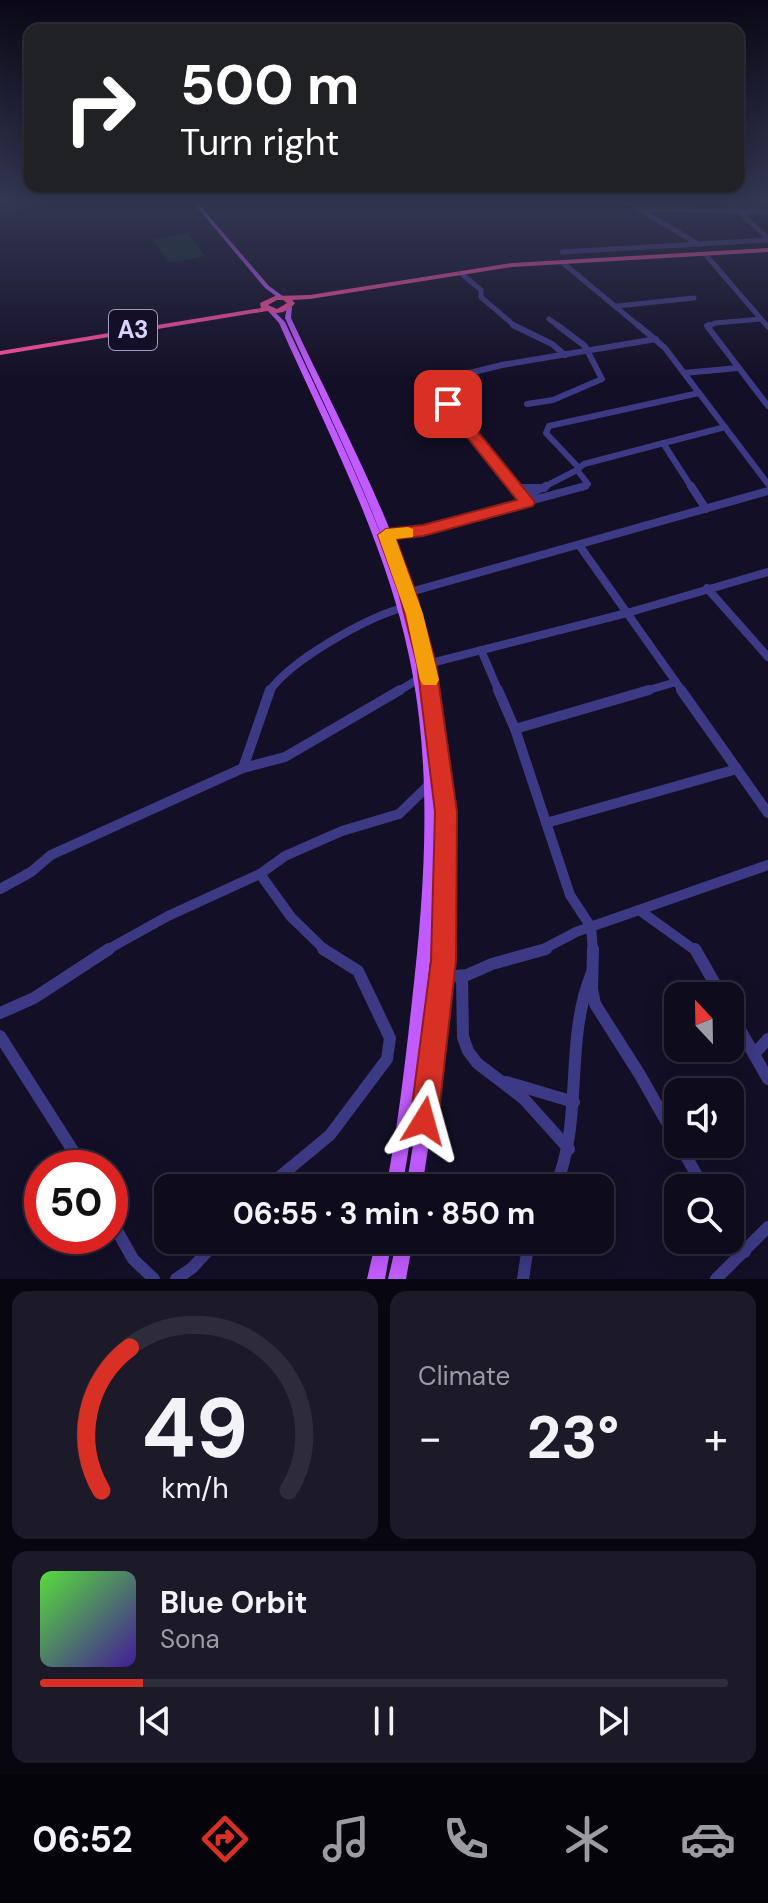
<!DOCTYPE html>
<html lang="en">
<head>
<meta charset="utf-8">
<style>
	body { margin:0; font-family:"DM Sans",sans-serif; background:#1c1929; color:#f1f3f6; height:100vh; display:flex; flex-direction:column; font-size:30px; white-space:nowrap }
	* { box-sizing:border-box; margin:0 }
	p { font-size:26px; color:#9b9ba3 }
	.icon { flex:none; width:44px; height:44px; fill:none; stroke:currentColor; stroke-width:2; stroke-linecap:round; stroke-linejoin:round }
	.map { position:relative; height:1279px; overflow:hidden }
	.sheet { display:flex; flex-direction:column; gap:12px; padding:12px; background:#08060f; flex:1 }
	.sheet>* { flex:none }
	.hud { position:absolute; left:24px; top:24px; width:720px; height:168px; border-radius:16px; box-shadow:0 4px 20px #0003,0 0 0 2px #2e2b3b; background:#202124; color:#fff; overflow:hidden }
	.needle { width:52px; rotate:338deg }
	.tools { position:absolute; left:664px; top:982px; display:grid; gap:16px }
	.tools a { display:grid; place-items:center; width:80px; height:80px; border-radius:16px; background:#0e0b1c; box-shadow:0 4px 20px #0003,0 0 0 2px #2e2b3b; font-size:40px }
	.speed { position:absolute; left:24px; top:1150px; display:flex; gap:16px; font-size:40px; font-weight:700; text-align:center }
	.speed>* { display:grid; place-content:center; width:104px; height:104px; border-radius:50%; background:#0e0b1c; box-shadow:0 4px 20px #0003,0 0 0 2px #2e2b3b; line-height:1 }
	.speed .limit { border:12px solid #d22; background:#fff; color:#111 }
	.pin { position:absolute; display:grid; place-items:center; width:68px; height:68px; color:#fff; margin:-34px; border-radius:16px; box-shadow:0 4px 12px #0006 }
	.me { position:absolute; width:88px; margin:-44px; rotate:8deg; stroke-linejoin:round; filter:drop-shadow(0 0 6px #0008) }
	.turn { display:flex; align-items:center; gap:28px; height:168px; padding:0 24px; font-size:36px }
	.turn .icon { width:104px; height:104px; stroke-width:2.5 }
	.turn b { display:block; font-size:56px; line-height:68px }
	.big { font-size:60px; font-weight:700; line-height:1.1 }
	.sheet .card { flex:1; display:flex; flex-direction:column; justify-content:center; gap:12px; min-width:0; padding:0 28px; border-radius:16px; background:#1c1929 }
	.sheet .dial { align-items:center; gap:0 }
	.dial svg { height:208px; overflow:visible; fill:none; stroke:#2e2b3b; stroke-width:7; stroke-linecap:round; text-anchor:middle }
	.dial text { fill:#f1f3f6; stroke:none }
	.song { display:flex; align-items:center; gap:24px }
	.cover { width:96px; height:96px; border-radius:12px; background:linear-gradient(135deg,hsl(110 70% 55%),hsl(260 70% 35%)) }
	.played { height:8px; border-radius:4px; background:linear-gradient(90deg,#d93025 15%,#2e2b3b 15%) }
	.keys { display:flex; justify-content:space-around; direction:ltr }
	.heat { display:flex; justify-content:space-between; align-items:center; font-size:44px; direction:ltr }
	.sheet .tiles { flex:1; display:grid; gap:12px; grid-template-columns:1fr 1fr }
	.card:last-child { grid-column:span 2 }
	.trip { position:absolute; left:154px; top:1174px; width:460px; height:80px; border-radius:16px; background:#0e0b1c; box-shadow:0 4px 20px #0003,0 0 0 2px #2e2b3b; font-weight:700; line-height:80px; text-align:center }
	.dock { display:flex; height:128px; justify-content:space-around; align-items:center; background:#06040b; color:#9b9ba3 }
	.dock .icon { width:56px; height:56px }
	.dock .on { color:#d93025 }
	.dock b { font-size:36px; color:#f1f3f6 }
	.map>svg:first-child { display:block }
</style>
</head>
<body>
<div class="map">
<svg width="768" height="1279" viewBox="0 0 768 1279">
	<rect width="100%" height="100%" fill="#130f26"/>
	<polygon fill="#12302f" points="187,233 205,256 169,263 153,240"/>
	<g fill="none" stroke-linecap="round" stroke-linejoin="round">
		<g stroke="#3d3a85" stroke-width="5">
			<polyline points="624,200 698,244"/>
			<polyline points="726,200 768,238"/>
			<polyline points="640,209 768,212"/>
			<polyline points="562,252 768,240"/>
			<polyline points="706,255 768,327"/>
			<polyline points="563,263 640,327"/>
			<polyline points="463,275 481,290 481,297 516,327"/>
			<polyline points="617,306 694,298"/>
			<polyline points="549,319 560,327"/>
			<polyline points="708,327 715,323 761,319"/>
		</g>
		<g stroke="#3d3a85" stroke-width="6">
			<polyline points="513,325 552,344 565,355"/>
			<polyline points="638,325 665,348 768,484"/>
			<polyline points="709,325 707,326 768,406"/>
			<polyline points="684,373 738,368"/>
			<polyline points="527,404 553,400 602,379 585,346 557,325"/>
			<polyline points="663,443 692,488"/>
			<polyline points="578,467 546,433 549,426 699,393"/>
			<polyline points="516,488 432,385 433,382 502,365 656,339"/>
			<polyline points="542,488 577,470"/>
			<polyline points="582,488 588,484 577,470 584,464 725,427"/>
		</g>
		<g stroke="#3d3a85" stroke-width="8">
			<polyline points="515,486 528,502"/>
			<polyline points="691,486 706,509"/>
			<polyline points="517,488 544,488"/>
			<polyline points="524,497 546,486"/>
			<polyline points="386,535 423,530 585,486"/>
			<polyline points="579,545 683,692"/>
			<polyline points="707,588 768,657"/>
			<polyline points="403,594 768,491"/>
			<polyline points="481,650 499,692"/>
			<polyline points="427,664 627,613 768,572"/>
			<path d="M 269,692 C 289,661 366,618 402,608"/>
			<polyline points="397,692 417,680"/>
			<polyline points="642,692 676,682"/>
		</g>
		<g stroke="#3d3a85" stroke-width="10">
			<polyline points="498,690 515,729 570,895 591,927 593,951"/>
			<polyline points="681,690 768,813"/>
			<polyline points="515,729 649,690"/>
			<polyline points="243,768 270,690"/>
			<polyline points="546,823 737,769"/>
			<polyline points="260,874 291,917 326,951"/>
			<polyline points="0,889 31,872 51,855 243,768 285,757 400,690"/>
			<polyline points="639,910 696,951"/>
			<polyline points="105,951 168,916 260,874 285,856 342,831 399,814 430,784"/>
			<polyline points="540,951 576,932 768,865"/>
		</g>
		<g stroke="#3d3a85" stroke-width="12">
			<polyline points="593,949 592,989 595,1004 640,1075 704,1188"/>
			<polyline points="695,949 722,996"/>
			<polyline points="442,977 467,975 492,964 546,949"/>
			<polyline points="462,979 463,1037 468,1051 477,1063 524,1099 569,1149"/>
			<polyline points="730,1012 768,1079"/>
			<polyline points="0,1013 34,998 109,949"/>
			<polyline points="0,1036 84,1168"/>
			<polyline points="754,1054 768,1039"/>
			<polyline points="506,1082 574,1102"/>
			<polyline points="266,1188 330,1135 387,1059 390,1038 358,971 323,949"/>
			<path d="M 555,1188 C 584,1119 564,1044 591,975"/>
			<polyline points="110,1218 133,1259 154,1279"/>
			<polyline points="730,1228 745,1252"/>
			<polyline points="176,1279 192,1268 218,1240"/>
			<polyline points="523,1279 529,1240"/>
			<polyline points="716,1279 768,1227"/>
		</g>
		<g fill="#c25bff" fill-rule="evenodd">
			<polygon points="191,200 195,200 269,286 284,297 284,299 280,299 265,288"/>
			<path d="M 287,306 L 292,307 L 291,318 C 336,415 389,510 419,612 C 474,800 452,998 422,1188 L 406,1188 C 435,1014 460,832 420,658 C 425,690 431,722 434,755 C 441,840 434,927 425,1012 C 419,1071 413,1130 402,1188 L 386,1188 C 398,1126 405,1064 412,1001 C 425,887 433,770 409,656 C 385,540 327,431 279,323 L 269,312 L 269,310 L 273,310 L 285,322 C 323,404 364,485 394,570 C 403,597 411,625 418,653 C 391,535 334,428 285,318 Z"/>
			<polygon points="376,1240 392,1240 385,1279 367,1279"/>
			<polygon points="397,1240 413,1240 406,1279 388,1279"/>
		</g>
		<path fill="#ff4fa3" fill-rule="evenodd" d="M 768,248 L 768,252 L 512,267 L 310,299 L 292,300 L 295,303 C 287,313 278,315 267,311 L 0,355 L 0,351 L 261,308 L 260,303 L 275,296 L 310,295 L 512,263 ZM 277,300 L 283,300 L 287,303 L 277,309 L 268,305 Z"/>
	</g>
	<linearGradient id="sky" x2="0" y2="1"><stop stop-color="#0a0815"/><stop offset="0.53" stop-color="#333752"/><stop offset="1" stop-color="#333752" stop-opacity="0"/></linearGradient>
	<rect width="768" height="379" fill="url(#sky)"/>
	<polygon fill="#d93025" stroke="#8d1f18" stroke-width="2" points="443,401 453,401 535,502 533,506 423,536 396,539 416,593 436,664 457,812 456,961 438,1121 434,1131 424,1135 415,1131 410,1121 431,961 435,812 417,664 399,593 378,535 386,529 423,525 517,500 443,407"/>
	<polygon fill="#f59e0b" points="408,527 413,529 413,537 396,539 423,614 439,680 436,685 423,685 420,680 406,614 378,535 386,529"/>
	<g text-anchor="middle" stroke-width="8" stroke-linejoin="round" paint-order="stroke">
		<rect fill="#130f26" stroke="#9e99be" stroke-width="2" x="109" y="310" width="48" height="40" rx="6"/>
		<g font-size="24" font-weight="bold" fill="#d9d4ff">
			<text x="133" y="338">A3</text>
		</g>
	</g>
</svg>
<div class="tools">
<a><svg class="needle" viewBox="-14 -14 28 28"><path d="M0-13l5 13h-10z" fill="#e53935"/><path d="M0 13l5-13h-10z" fill="#9b9ba3"/></svg></a>
<a><svg class="icon" aria-label="sound" viewBox="0 0 24 24"><path d="M4 9h4l5-4v14l-5-4H4zM17 9q2 3 0 6"/></svg></a>
<a><svg class="icon" aria-label="search" viewBox="0 0 24 24"><circle cx="10" cy="10" r="6"/><path d="M15 15l6 6"/></svg></a>
</div>
<div class="speed"><div class="limit">50</div></div>
<div class="pin" style="left:448px;top:404px;background:#d93025"><svg class="icon" aria-label="arrive" viewBox="0 0 24 24"><path d="M6 21V4h12l-3 4 3 4H6"/></svg></div>
<svg class="me" style="left:424px;top:1121px" viewBox="-20 -20 40 40"><path d="M0-17L14 15 0 8-14 15z" fill="#d93025" stroke="#fff" stroke-width="4"/></svg>
<div class="trip">06:55 · 3 min · 850 m</div>
<div class="hud">
<div class="turn"><svg class="icon" aria-label="right" viewBox="0 0 24 24"><path d="M7 20v-9h11M14 6l5 5-5 5"/></svg><div><b>500 m</b>Turn right</div></div>
</div>
</div>
<section class="sheet">
<div class="tiles">
<div class="card dial"><svg viewBox="0 0 100 80">
<path d="M14 69A42 42 0 1 1 86 69"/>
<path d="M14 69A42 42 0 0 1 25 14" stroke="#d93025"/>
<text x="50" y="56" font-size="32" font-weight="700">49</text>
<text x="50" y="72" font-size="11">km/h</text>
</svg></div>
<div class="card"><p>Climate</p>
<div class="heat"><a>−</a><b class="big">23°</b><a>+</a></div>
</div>
<div class="card">
<div class="song"><i class="cover"></i><div><b>Blue Orbit</b><p>Sona</p></div></div>
<div class="played"></div>
<div class="keys"><svg class="icon" aria-label="previous" viewBox="0 0 24 24"><path d="M18 5L8 12l10 7zM5 5v14"/></svg><svg class="icon" aria-label="pause" viewBox="0 0 24 24"><path d="M8 5v14M16 5v14"/></svg><svg class="icon" aria-label="next" viewBox="0 0 24 24"><path d="M6 5l10 7-10 7zM19 5v14"/></svg></div>
</div>
</div>
</section>
<nav class="dock">
<b>06:52</b>
<svg class="icon on" aria-label="directions" viewBox="0 0 24 24"><path d="M12 3l9 9-9 9-9-9zM9 14v-3h6M13 9l2 2-2 2"/></svg>
<svg class="icon" aria-label="music" viewBox="0 0 24 24"><path d="M9 18V5l10-2v13"/><circle cx="6" cy="18" r="3"/><circle cx="16" cy="16" r="3"/></svg>
<svg class="icon" aria-label="phone" viewBox="0 0 24 24"><path d="M5 4h4l2 5-3 2q2 4 5 5l2-3 5 2v4C11 20 4 13 5 4z"/></svg>
<svg class="icon" aria-label="climate" viewBox="0 0 24 24"><path d="M12 3v18M4 7l16 10M4 17L20 7"/></svg>
<svg class="icon" aria-label="car" viewBox="0 0 24 24"><path d="M5 17H2v-5l4-1 3-4h7l3 4 3 1v5h-3M9 17h6M6 11h13"/><circle cx="7" cy="17" r="2"/><circle cx="17" cy="17" r="2"/></svg>
</nav>
</body>
</html>
